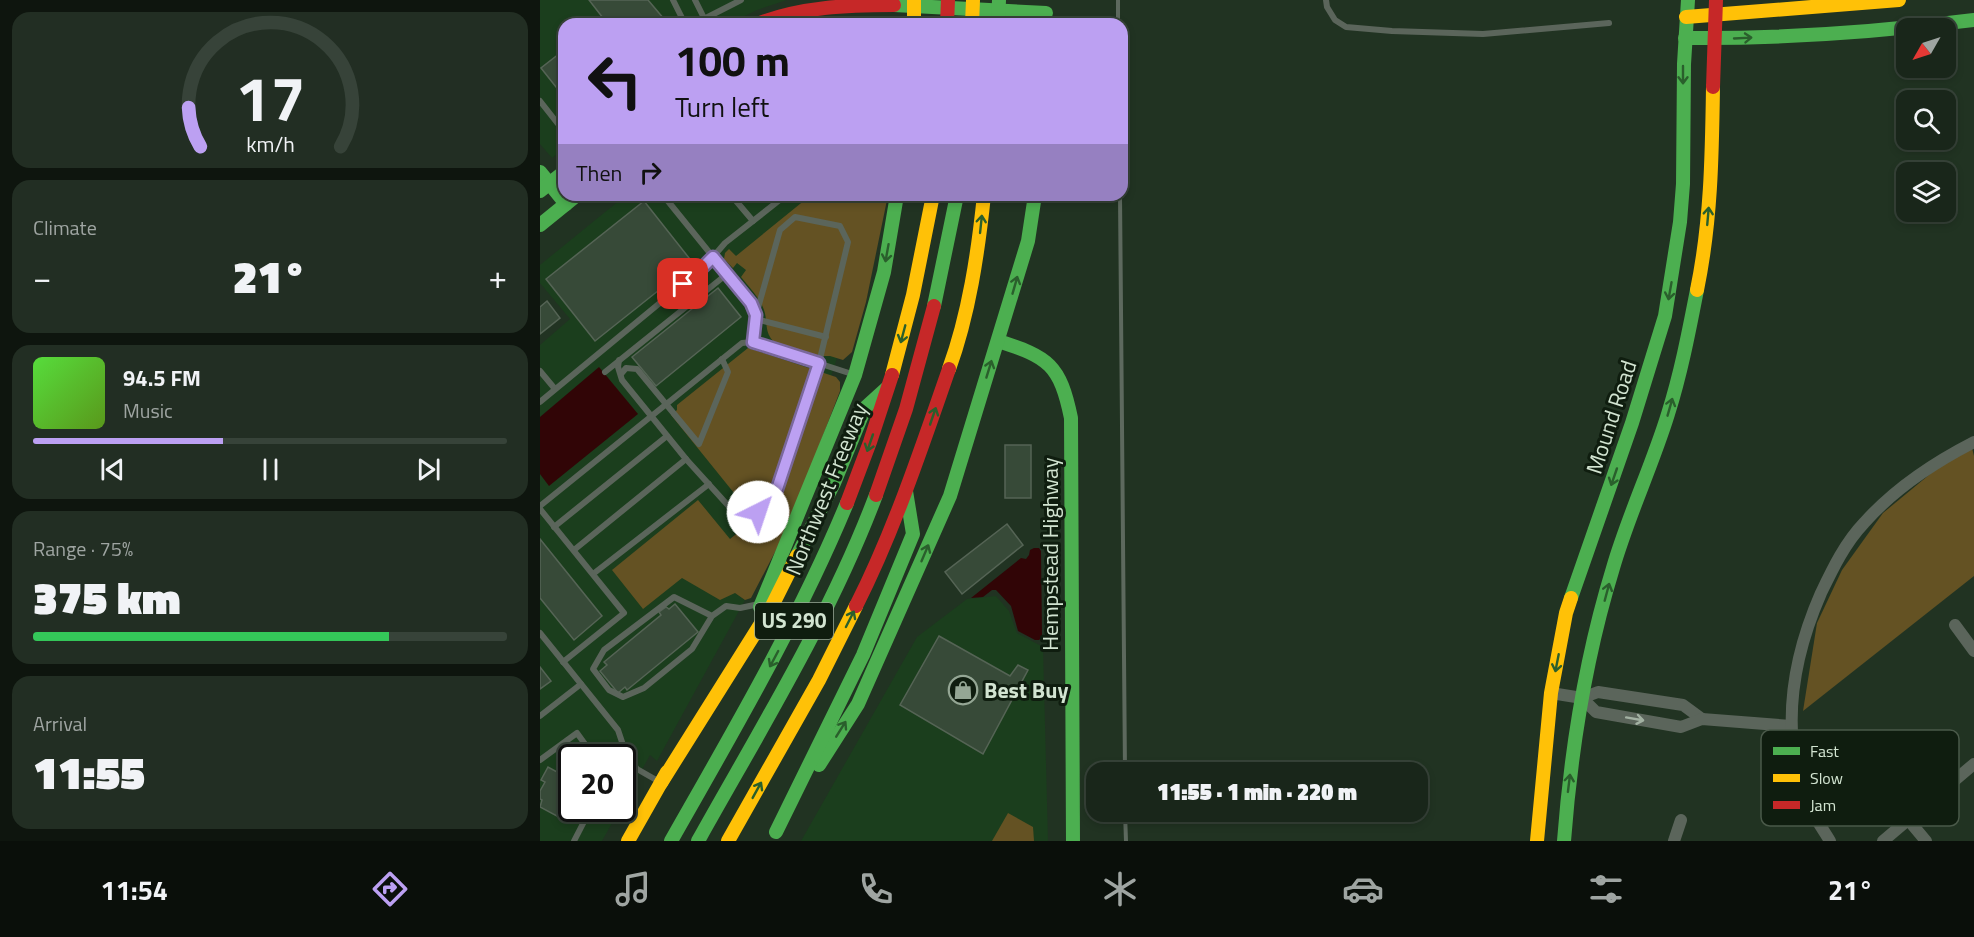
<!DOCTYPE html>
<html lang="en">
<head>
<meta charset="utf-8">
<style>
	body { margin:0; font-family:"Titillium Web",sans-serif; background:#222e23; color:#f1f3f6; height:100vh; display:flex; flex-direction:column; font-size:22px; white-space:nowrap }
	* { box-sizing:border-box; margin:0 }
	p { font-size:20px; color:#9fa5a2 }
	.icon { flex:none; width:33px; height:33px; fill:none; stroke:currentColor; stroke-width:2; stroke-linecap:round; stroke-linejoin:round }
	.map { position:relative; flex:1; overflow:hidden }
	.drawer { display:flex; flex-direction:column; gap:12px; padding:12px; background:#0e150e; width:540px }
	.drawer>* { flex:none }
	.hud { position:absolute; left:18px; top:18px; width:570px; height:183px; border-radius:18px; box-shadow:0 3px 9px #0003,0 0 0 2px #374339; background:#bca0f2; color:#111; overflow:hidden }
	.needle { width:39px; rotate:231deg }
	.fabs { position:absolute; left:1356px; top:18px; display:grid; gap:12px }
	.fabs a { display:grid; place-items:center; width:60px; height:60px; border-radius:12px; background:#19261a; box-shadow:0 3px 9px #0003,0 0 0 2px #374339; font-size:30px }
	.speed { position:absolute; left:18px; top:744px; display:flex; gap:12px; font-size:30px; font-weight:700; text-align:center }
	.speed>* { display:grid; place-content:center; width:78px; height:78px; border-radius:50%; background:#19261a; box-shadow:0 3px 9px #0003,0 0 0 2px #374339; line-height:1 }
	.speed .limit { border:3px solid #111; border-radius:9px; background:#fff; color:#111 }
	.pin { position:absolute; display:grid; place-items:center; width:51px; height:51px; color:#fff; margin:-26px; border-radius:12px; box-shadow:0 3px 9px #0006 }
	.me { position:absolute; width:66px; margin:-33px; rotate:41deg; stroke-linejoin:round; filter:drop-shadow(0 0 4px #0008) }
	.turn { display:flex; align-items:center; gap:21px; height:126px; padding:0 18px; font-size:27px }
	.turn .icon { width:78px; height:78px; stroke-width:2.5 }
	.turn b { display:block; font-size:42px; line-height:51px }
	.then { display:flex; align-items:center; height:57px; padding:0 18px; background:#0003; gap:12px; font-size:22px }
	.big { font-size:45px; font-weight:800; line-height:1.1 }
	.drawer .card { flex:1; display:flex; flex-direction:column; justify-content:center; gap:9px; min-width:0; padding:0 21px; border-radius:18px; background:#222e23 }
	.drawer .dial { align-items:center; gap:0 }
	.dial svg { height:156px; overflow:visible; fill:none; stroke:#374339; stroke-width:7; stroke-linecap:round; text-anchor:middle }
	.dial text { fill:#f1f3f6; stroke:none }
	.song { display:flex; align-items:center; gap:18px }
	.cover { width:72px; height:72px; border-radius:9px; background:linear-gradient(135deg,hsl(110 70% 55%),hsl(90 70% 35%)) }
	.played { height:6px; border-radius:3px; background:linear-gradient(90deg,#bca0f2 40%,#374339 40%) }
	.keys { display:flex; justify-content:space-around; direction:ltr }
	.heat { display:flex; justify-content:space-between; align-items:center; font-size:33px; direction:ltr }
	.charge { height:9px; border-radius:4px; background:linear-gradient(90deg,#34c759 75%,#374339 0) }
	.trip { position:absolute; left:546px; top:762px; width:342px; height:60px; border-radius:18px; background:#19261a; box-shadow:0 3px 9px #0003,0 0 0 2px #374339; font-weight:800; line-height:60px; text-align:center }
	.dock { display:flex; height:96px; justify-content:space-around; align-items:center; background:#0a0f0a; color:#9fa5a2 }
	.dock .icon { width:42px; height:42px }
	.dock .on { color:#bca0f2 }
	.dock b { font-size:27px; color:#f1f3f6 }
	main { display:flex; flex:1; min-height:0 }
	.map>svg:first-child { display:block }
</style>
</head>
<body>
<main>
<section class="drawer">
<div class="card dial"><svg viewBox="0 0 100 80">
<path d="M14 69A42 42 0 1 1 86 69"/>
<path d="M14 69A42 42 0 0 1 8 49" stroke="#bca0f2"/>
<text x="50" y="56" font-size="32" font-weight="700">17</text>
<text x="50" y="72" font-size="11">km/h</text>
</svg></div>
<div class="card"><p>Climate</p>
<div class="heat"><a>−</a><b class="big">21°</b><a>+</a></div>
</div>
<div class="card">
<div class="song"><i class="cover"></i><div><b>94.5 FM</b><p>Music</p></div></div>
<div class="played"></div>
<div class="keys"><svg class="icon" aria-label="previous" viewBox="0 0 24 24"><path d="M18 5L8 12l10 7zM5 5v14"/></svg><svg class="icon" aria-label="pause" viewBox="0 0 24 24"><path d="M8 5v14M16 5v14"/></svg><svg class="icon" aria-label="next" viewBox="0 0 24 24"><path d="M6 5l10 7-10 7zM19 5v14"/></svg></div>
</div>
<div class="card"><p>Range · 75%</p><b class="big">375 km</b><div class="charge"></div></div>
<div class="card"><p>Arrival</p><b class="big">11:55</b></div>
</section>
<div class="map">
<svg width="1434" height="841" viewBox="0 0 1434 841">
	<rect width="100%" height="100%" fill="#213322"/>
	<g fill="#1b3e1d">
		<polygon points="0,0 247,0 217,10 189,24 24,24 24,149 12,158 0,144"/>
		<polygon points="86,195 330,195 301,346 268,445 248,492 142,577 195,593 205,600 117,761 110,755 83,804 82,758 32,758 32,808 80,809 62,841 0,841 0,474 9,485 59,368 0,417 0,345 30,319 0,283 0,265"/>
		<polygon points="456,596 469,611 477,633 503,647 508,841 261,841 377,637 427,599"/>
	</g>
	<g fill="#645223">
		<path d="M 271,195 L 348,195 L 326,302 L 312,352 L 303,360 L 290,356 L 280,356 L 234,342 C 224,332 228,322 224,310 C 220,298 209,287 201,277 L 206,270 L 197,263 L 193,268 L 184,259 L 185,253 L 189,249 L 196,256 Z"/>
		<polygon points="208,348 296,377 300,382 300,391 248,527 211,598 205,600 195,593 180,600 142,578 103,609 72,570 158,500 190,539 215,519 131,415 137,410 137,405"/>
		<polygon points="1432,448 1434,456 1434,576 1263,711 1277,623 1302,570 1343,513 1395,470"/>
		<polygon points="468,813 493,827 494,841 452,841"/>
	</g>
	<g fill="#310506">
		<polygon points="59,367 98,414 9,486 0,474 0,417"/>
		<polygon points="494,548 499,548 501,551 502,637 499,640 495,640 478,631 471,606 456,590 452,590 443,597 431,598 481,558 486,559 489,555 490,550"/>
	</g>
	<g fill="#374a38" stroke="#556455" stroke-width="1.5">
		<polygon points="49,0 108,0 124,19 118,24 56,24 63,18"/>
		<polygon points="24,50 24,97 1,68"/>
		<polygon points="104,201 153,263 55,341 6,279"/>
		<polygon points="178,288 201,317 116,386 92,357"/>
		<polygon points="7,301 20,318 0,334 0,307"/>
		<rect x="465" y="445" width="26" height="53"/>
		<polygon points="467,524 483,545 422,594 405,572"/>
		<polygon points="0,539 62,616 34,640 0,598"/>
		<polygon points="135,604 158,632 87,690 85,687 78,693 60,671 67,665 64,662 121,615 119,612 126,607 129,609"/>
		<polygon points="399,636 470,676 478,665 488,670 443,754 360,705"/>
		<polygon points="0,667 11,681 0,689"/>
		<polygon points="21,766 32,772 32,808 40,808 38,812 35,810 28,822 0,807 2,800 0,799 0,791 5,782 1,780 8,767 17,772"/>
	</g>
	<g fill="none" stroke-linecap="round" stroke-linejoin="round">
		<g stroke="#5b655b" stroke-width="6">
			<polyline points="133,0 145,24"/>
			<polyline points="155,0 164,18"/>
			<polyline points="786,0 787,7 795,20 806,27 852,31 943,34 1069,23"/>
			<polyline points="154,24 201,0"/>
			<polyline points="0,101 22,129 24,128"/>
			<polyline points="123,195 173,257 185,243 246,195"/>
			<polyline points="191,195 213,221"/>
			<polyline points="216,319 286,337"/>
			<polyline points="79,360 78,367 82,380 146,459 203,522 233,501 279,363 308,242 300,226 255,217 240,230 216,315"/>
			<polyline points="0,371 15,389"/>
			<polyline points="65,372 187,274"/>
			<polyline points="81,374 86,368 97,369 159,444 188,372 182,359"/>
			<polyline points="0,402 161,269 173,257 211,303 216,315 213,342 312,374"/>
			<polyline points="0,506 202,343 213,342"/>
			<polyline points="0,509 84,613 23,662"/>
			<polyline points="14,527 127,436"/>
			<polyline points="34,550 146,459"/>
			<polyline points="53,574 169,484"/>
			<polyline points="172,616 134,597 64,650 53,669 69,690 83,697 104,688 152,649 172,616 186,606 200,608 219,604"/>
			<polyline points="0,633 78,730 87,757 97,769 118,781"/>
			<polyline points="0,716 41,684"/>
			<polyline points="0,760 37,733 55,758"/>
			<polyline points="34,841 51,808"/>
		</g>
		<g stroke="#5b655b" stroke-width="12">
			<polyline points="1415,625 1434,651"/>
			<polyline points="1011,693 1042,698 1058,692 1143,705 1162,719"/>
			<polyline points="1042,698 1056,712 1141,727 1162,719 1251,726"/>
			<polyline points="1315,756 1386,841"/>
			<polyline points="1134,841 1141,820"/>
			<path d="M 1290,841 C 1281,826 1269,810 1263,793 C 1241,725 1253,657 1281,593 C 1293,568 1305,543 1324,523 C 1355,488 1393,463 1434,442"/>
			<polyline points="1343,841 1434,764"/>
		</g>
		<g stroke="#4caf50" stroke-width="14">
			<polyline points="354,5 506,13"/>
			<path d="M 1145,38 C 1242,39 1338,32 1434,20"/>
			<polyline points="0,172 26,204"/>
			<polyline points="0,191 24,172"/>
			<polyline points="0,225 37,195"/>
			<polyline points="394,306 417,195"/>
			<path d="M 458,341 C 509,357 520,365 531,418 L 533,841"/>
			<polyline points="257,556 294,483 325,408 347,388"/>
			<polyline points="1031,598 1092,423 1125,316 1140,222 1143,184 1144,64 1148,0"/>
			<polyline points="220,607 315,375 344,272 357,195"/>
			<polyline points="279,765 318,704 410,496 488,241 495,195"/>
			<polyline points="236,832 323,655 373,534 366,491"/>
			<path d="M 131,841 C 194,730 258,621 307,503"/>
			<path d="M 158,841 C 221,728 290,617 336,495"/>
			<path d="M 1024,841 C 1031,749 1046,656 1073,568 C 1088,516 1112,466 1128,414 C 1141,373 1149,331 1157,290"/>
		</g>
		<g stroke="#ffc107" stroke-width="14">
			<polyline points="374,0 374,24"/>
			<polyline points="1146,17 1359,0"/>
			<path d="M 1157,290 C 1171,222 1172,156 1173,87"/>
			<path d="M 409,369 C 429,314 438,253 444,195"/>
			<polyline points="352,375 373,295 393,195"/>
			<polyline points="121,783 232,606 257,556"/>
			<polyline points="88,841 127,772"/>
			<polyline points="188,841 279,680 316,606"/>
			<polyline points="997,841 1011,693 1026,613 1031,598"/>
		</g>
		<g stroke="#c62828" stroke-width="14">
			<path d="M 217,24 C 260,7 308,5 354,5"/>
			<polyline points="1173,87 1176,0"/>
			<polyline points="336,495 366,409 394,306"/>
			<polyline points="307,503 330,442 352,375"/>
			<path d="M 316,606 C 354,531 381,449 409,369"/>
		</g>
		<g stroke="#5d695e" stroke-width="4">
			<polyline points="578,0 578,24"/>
			<polyline points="580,195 585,772"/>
			<polyline points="585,812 586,841"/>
		</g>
		<polyline stroke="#4caf50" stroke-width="14" points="458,24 459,0"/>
		<polyline stroke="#ffc107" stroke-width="14" points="432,24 433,0"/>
		<polyline stroke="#c62828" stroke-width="14" points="407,24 408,0"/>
	</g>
	<defs><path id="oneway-shaft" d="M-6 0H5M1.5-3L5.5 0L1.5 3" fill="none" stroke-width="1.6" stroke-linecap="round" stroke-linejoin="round" transform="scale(1.5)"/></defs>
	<g stroke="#2a5f2c">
		<use href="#oneway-shaft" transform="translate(1203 38) rotate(-3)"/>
		<use href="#oneway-shaft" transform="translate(1143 75) rotate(90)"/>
		<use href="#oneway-shaft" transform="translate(1168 216) rotate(-85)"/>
		<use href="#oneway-shaft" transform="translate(441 224) rotate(-84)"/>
		<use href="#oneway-shaft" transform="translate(347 253) rotate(100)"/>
		<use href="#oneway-shaft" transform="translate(475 285) rotate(-74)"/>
		<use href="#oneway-shaft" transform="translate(1130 291) rotate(100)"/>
		<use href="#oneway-shaft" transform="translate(363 334) rotate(105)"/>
		<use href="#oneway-shaft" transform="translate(449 369) rotate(-73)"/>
		<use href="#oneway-shaft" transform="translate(1130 407) rotate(-74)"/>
		<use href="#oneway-shaft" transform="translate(393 416) rotate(-71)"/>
		<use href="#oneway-shaft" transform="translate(330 443) rotate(109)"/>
		<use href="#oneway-shaft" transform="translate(1074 477) rotate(109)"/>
		<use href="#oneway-shaft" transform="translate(385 553) rotate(-67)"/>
		<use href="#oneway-shaft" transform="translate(1067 592) rotate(-75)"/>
		<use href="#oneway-shaft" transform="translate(310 619) rotate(-63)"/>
		<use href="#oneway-shaft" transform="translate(234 659) rotate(118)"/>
		<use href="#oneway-shaft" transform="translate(1017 663) rotate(101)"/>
		<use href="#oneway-shaft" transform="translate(301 729) rotate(-58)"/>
		<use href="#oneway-shaft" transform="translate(1029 783) rotate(-83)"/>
		<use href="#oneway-shaft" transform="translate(217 790) rotate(-61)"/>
	</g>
	<use stroke="#a2b1a2" href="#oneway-shaft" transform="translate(1095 719) rotate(10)"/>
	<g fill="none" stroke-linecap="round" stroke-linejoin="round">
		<g stroke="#7a689d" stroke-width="15">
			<polyline id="route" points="143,284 161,269 173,257 211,303 216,315 213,342 279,363 233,501 218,512"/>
		</g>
		<use href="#route" stroke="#bca0f2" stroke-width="10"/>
	</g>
	<defs>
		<g id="shop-ring" transform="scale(1.5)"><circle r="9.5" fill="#0f1d0f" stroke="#94a694" stroke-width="1.5"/><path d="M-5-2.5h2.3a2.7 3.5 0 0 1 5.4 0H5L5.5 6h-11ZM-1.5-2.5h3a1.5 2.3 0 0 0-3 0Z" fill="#94a694"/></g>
	</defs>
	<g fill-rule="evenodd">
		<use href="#shop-ring" x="423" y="690"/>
	</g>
	<g text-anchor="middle" stroke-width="6" stroke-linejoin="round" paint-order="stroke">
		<rect fill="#0f1d0f" stroke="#98a897" stroke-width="1.5" x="215" y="603" width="78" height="36" rx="4.5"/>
		<g font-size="21" font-weight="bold" fill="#d2e4d1">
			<text x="254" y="628">US 290</text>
		</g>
		<g font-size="22" fill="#d2e4d1" stroke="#0f1d0f">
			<text transform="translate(1071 417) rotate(-72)" y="8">Mound Road</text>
			<text transform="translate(286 489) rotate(-68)" y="8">Northwest Freeway</text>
			<text transform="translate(510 554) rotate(-90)" y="8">Hempstead Highway</text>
		</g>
		<g font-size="22" font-weight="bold" fill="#d2e4d1" stroke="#0f1d0f" text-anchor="start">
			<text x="444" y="698">Best Buy</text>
		</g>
	</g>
	<rect x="1221" y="730" width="198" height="96" rx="9" fill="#0f1d0f" stroke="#4a5949" stroke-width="1.5"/>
	<rect x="1233" y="747" width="27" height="8" fill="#4caf50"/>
	<rect x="1233" y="774" width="27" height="8" fill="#ffc107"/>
	<rect x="1233" y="801" width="27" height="8" fill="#c62828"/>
	<g font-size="16" fill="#d2e4d1">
		<text x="1270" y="757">Fast</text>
		<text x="1270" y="784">Slow</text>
		<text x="1270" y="811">Jam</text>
	</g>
</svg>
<div class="fabs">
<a><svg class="needle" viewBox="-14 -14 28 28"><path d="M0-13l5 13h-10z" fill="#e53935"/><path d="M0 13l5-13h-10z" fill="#9fa5a2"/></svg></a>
<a><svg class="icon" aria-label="search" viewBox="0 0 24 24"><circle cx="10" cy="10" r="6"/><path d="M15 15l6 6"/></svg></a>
<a><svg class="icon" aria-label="layers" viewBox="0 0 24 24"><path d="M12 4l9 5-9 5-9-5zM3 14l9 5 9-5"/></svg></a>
</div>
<div class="speed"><div class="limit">20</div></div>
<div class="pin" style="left:143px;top:284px;background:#d93025"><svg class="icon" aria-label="arrive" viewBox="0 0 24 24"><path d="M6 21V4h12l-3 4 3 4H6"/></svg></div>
<svg class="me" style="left:218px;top:512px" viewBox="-20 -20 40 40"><circle r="19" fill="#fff"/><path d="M0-13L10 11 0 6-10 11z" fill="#bca0f2"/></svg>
<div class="trip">11:55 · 1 min · 220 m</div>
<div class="hud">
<div class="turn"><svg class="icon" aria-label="left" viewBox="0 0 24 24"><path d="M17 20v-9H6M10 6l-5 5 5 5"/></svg><div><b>100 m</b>Turn left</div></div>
<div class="then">Then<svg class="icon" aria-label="right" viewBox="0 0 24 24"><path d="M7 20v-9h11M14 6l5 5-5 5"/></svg></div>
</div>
</div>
</main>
<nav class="dock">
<b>11:54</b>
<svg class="icon on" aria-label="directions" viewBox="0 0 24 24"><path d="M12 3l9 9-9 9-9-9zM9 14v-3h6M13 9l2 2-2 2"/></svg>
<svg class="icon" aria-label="music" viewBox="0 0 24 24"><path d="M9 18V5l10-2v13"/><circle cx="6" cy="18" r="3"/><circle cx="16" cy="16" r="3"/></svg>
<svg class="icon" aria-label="phone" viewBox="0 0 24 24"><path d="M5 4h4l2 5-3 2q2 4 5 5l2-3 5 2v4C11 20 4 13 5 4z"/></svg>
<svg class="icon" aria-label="climate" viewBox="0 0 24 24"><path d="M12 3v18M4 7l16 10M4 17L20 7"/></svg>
<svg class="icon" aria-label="car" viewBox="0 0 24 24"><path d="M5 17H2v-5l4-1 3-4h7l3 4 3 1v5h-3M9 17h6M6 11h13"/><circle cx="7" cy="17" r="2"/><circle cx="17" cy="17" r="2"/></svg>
<svg class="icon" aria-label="filters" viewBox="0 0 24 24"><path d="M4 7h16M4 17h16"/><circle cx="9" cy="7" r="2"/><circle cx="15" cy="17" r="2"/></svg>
<b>21°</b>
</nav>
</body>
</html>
